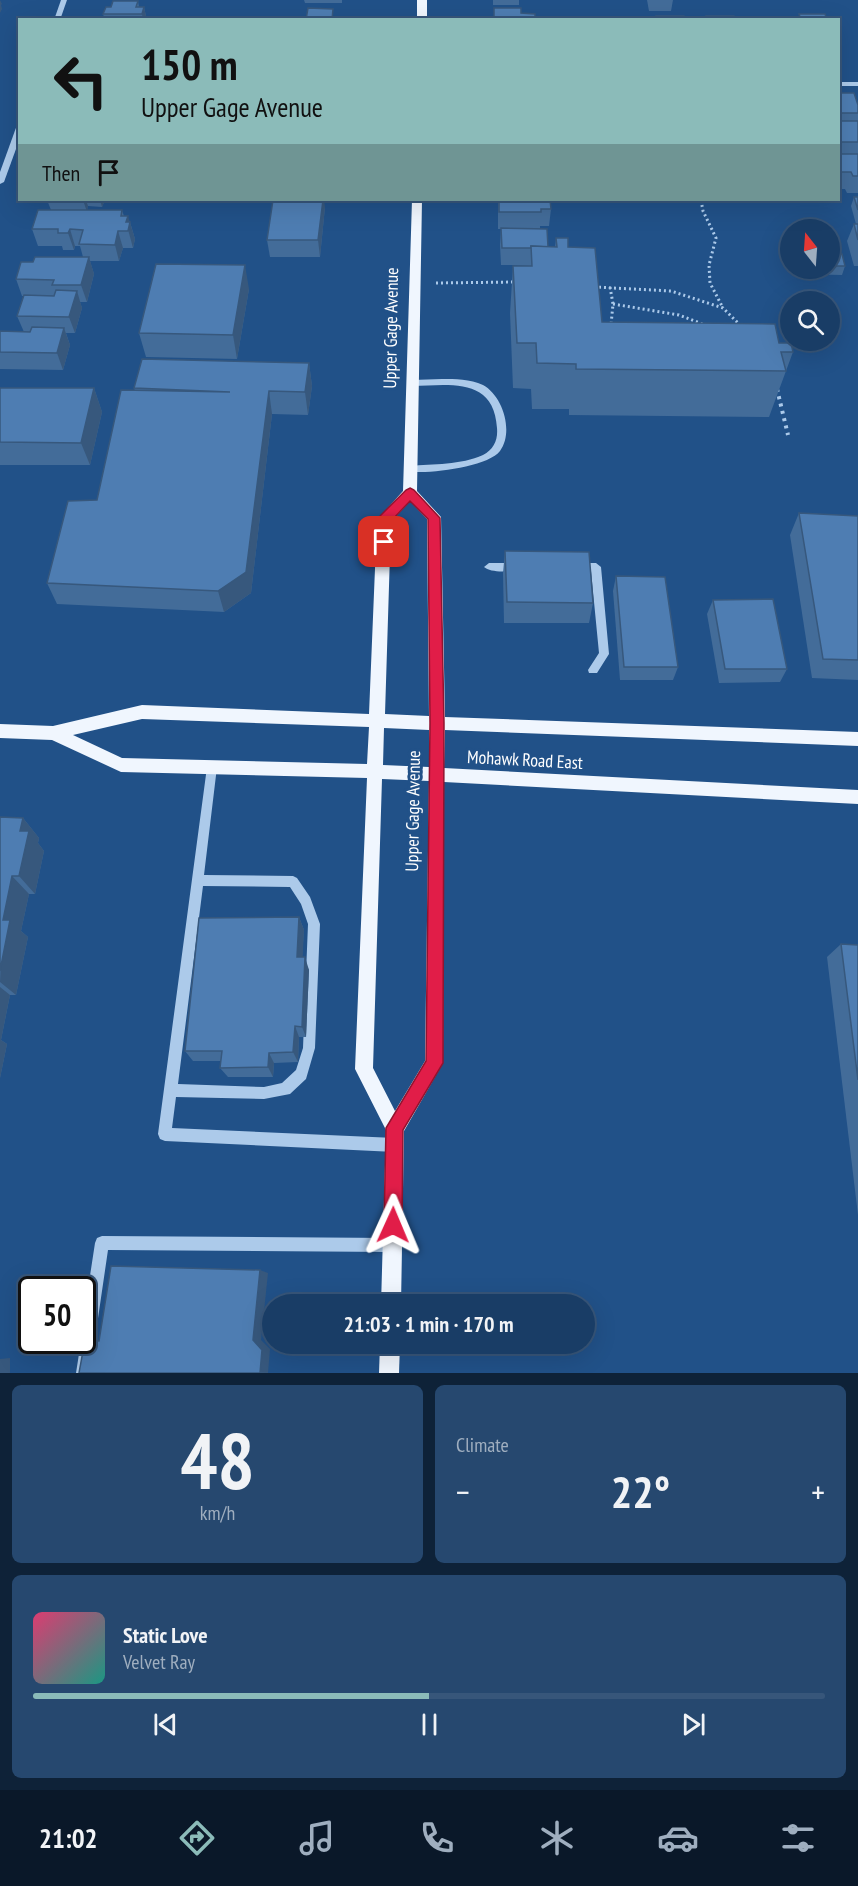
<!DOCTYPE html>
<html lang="en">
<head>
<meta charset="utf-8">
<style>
	body { margin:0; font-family:"PT Sans Narrow",sans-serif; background:#26486f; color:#f1f3f6; height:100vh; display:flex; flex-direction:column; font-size:22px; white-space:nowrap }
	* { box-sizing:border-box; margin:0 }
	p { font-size:20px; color:#9faebf }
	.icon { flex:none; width:33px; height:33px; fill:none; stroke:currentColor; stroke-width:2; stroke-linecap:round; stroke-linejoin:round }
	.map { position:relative; height:1373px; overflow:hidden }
	.sheet { display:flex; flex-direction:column; gap:12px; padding:12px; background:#0e2238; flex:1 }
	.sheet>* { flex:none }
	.hud { position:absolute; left:18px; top:18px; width:822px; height:183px; border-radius:0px; box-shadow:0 6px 24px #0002,0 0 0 2px #37567a; background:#8bbbb9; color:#111; overflow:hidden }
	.needle { width:39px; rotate:343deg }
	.buttons { position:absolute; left:780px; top:219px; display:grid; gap:12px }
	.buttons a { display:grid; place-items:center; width:60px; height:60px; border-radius:50%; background:#193d66; box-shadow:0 6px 24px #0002,0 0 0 2px #37567a; font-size:30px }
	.speed { position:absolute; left:18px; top:1276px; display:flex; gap:12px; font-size:30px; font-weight:700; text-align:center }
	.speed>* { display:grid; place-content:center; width:78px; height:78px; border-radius:50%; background:#193d66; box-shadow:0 6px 24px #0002,0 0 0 2px #37567a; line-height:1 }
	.speed .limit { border:3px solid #111; border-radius:9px; background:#fff; color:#111 }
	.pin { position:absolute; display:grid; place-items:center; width:51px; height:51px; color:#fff; margin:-26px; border-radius:12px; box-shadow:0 3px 9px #0006 }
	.me { position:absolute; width:66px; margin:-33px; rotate:1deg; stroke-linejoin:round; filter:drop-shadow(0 0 4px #0008) }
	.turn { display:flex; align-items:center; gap:21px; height:126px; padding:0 24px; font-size:27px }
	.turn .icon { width:78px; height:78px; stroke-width:2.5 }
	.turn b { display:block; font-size:42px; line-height:51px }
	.then { display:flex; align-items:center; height:57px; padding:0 24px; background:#0003; gap:12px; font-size:22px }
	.big { font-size:45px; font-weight:700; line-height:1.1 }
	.sheet .tile { flex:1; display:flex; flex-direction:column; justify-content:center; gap:9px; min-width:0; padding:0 21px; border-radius:9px; background:#26486f }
	.sheet .dial { align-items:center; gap:0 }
	.dial b { font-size:78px; line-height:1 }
	.song { display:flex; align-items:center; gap:18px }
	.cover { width:72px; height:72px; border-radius:9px; background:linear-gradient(135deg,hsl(340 70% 55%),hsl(170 70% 35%)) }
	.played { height:6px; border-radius:3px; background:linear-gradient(90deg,#8bbbb9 50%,#37567a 50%) }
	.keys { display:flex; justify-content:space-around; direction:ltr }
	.heat { display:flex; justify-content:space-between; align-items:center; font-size:33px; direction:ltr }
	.sheet .tiles { flex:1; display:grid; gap:12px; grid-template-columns:1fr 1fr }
	.tile:last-child { grid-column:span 2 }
	.trip { position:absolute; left:262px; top:1294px; width:333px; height:60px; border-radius:30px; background:#193d66; box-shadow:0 6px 24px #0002,0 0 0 2px #37567a; font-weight:700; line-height:60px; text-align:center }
	.dock { display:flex; height:96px; justify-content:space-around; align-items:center; background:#0a1829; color:#9faebf }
	.dock .icon { width:42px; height:42px }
	.dock .current { color:#8bbbb9 }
	.dock b { font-size:27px; color:#f1f3f6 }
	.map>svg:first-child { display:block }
</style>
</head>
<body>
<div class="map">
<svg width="858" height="1373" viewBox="0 0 858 1373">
	<rect width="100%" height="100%" fill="#215188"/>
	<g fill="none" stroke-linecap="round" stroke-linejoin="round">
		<g stroke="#accaea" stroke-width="3" stroke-dasharray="2 3" stroke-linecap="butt">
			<polyline points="701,200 703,211 716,238 709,265 710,283 723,308"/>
			<polyline points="436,283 516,282"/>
			<polyline points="594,287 671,291 723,308 741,326"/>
			<polyline points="610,287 613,304 611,325"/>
			<polyline points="613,304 679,315 705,325"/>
		</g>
		<polyline stroke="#accaea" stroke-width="4" stroke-dasharray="3 4.5" stroke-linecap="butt" points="777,389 788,435"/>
		<g fill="#accaea" fill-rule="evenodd">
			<polygon points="61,0 67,0 60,20 54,20"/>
			<rect x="838" y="82" width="20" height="4"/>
			<polygon points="17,125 20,125 20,138 4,182 0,184 0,172"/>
			<path d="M 442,379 C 455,379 470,379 483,385 C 503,396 514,432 500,451 C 488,467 426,475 407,471 L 405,469 L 410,466 C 433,464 461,465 483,455 C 494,449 498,440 497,428 C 494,377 450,385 412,386 L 408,383 L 412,380 Z"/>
			<path d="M 489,563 L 515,563 L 520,567 C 513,573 491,573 484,567 Z"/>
			<polygon points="576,563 596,563 601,567 609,654 597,673 589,673 588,670 599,653 591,571 573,570 571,567"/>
			<path d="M 212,762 L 216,764 L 217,767 L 204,875 L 293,876 L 297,878 L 310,897 L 320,924 L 315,1048 L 306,1079 L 290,1094 L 264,1099 L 176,1097 L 172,1128 L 395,1138 L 400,1140 L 402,1145 L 400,1150 L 395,1152 L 165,1141 L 160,1139 L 158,1134 L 207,767 L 208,764 ZM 203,886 L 290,887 L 301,904 L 308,924 L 303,1048 L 296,1070 L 282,1083 L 264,1087 L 178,1084 Z"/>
			<polygon points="102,1236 392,1238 397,1240 399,1245 397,1250 392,1252 108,1250 90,1373 76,1373 81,1341 82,1341 82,1328 95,1243 97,1238"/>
		</g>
		<g fill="#f0f6fe" fill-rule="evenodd">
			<rect x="417" y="0" width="10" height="20"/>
			<path d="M 412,200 L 422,200 L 417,491 L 441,517 L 445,717 L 858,732 L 858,746 L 445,730 L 444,768 L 858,790 L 858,804 L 444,782 L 443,1063 L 404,1131 L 401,1305 L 381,1305 L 386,1130 L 355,1069 L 367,778 L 121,772 L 52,740 L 0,738 L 0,724 L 53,726 L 142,705 L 369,714 L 377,520 L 403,491 ZM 410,501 L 427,519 L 429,716 L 385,714 L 391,522 ZM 142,719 L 369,727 L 367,764 L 122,758 L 73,735 ZM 384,728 L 429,730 L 429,767 L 383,765 ZM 382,779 L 429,781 L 425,1061 L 395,1111 L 373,1068 Z"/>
			<polygon points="380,1344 400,1344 399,1373 379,1373"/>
		</g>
	</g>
	<g fill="#436c99">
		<polygon points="304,0 342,0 342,3 305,3"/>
		<rect x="493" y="0" width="26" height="5"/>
		<polygon points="647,0 673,0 671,11 649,11"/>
		<polygon points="138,1 139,7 144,7 146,16 145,20 101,20 104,17 103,14 111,7"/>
		<polygon points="838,93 858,105 858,193 847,193 845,189 838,189"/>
		<polygon points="854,197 858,197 858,266 854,266 847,241 854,224 856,224 851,206"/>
		<polygon points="47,200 105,200 102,207 88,206 87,210 122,210 124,216 130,222 135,239 133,248 123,248 119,261 90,261 94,274 87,302 80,302 82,308 75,333 66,333 70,345 63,370 0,369 0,331 24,332 17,316 24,296 22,296 16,279 33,262 83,257 80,246 75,246 74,250 63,250 62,246 38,246 32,229 51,210"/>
		<polygon points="498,200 550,200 551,209 549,226 540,226 540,229 548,247 555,247 556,238 568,247 602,322 779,343 793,352 769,417 569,415 569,409 532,409 531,389 513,388 510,313 513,266 529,265 501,265 500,245 501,229 498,229"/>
		<polygon points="325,207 320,257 270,257 267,240"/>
		<polygon points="830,254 845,266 842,275 794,274 793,268 830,268"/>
		<polygon points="249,289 237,359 146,357 139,333"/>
		<polygon points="309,363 312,386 308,415 272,414 251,593 224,612 57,604 47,583 97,500 135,391 134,388"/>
		<polygon points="0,388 94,388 102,412 90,465 0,465"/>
		<polygon points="799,513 858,516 858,680 812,678 790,535"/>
		<polygon points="505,551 593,603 589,623 504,623 503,573"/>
		<polygon points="616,576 678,667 673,680 620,680 613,591"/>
		<polygon points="713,600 787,669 780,682 719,683 707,614"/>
		<polygon points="0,817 23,818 39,838 38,843 44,851 35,894 29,894 21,931 28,937 16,995 10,995 1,1040 7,1044 0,1078"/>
		<polygon points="299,917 304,930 302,957 309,970 306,1037 299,1037 298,1062 274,1063 273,1077 228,1077 220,1068 221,1061 193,1061 185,1051"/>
		<polygon points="841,944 858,945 858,1215 827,957"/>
	</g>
	<g fill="#37587d">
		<polygon points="0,0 2,4 1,5 2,9 0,13"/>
		<polygon points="144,7 146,16 145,20 143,20 142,14"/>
		<polygon points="83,200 86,200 88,206 87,212"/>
		<polygon points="100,200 105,200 102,207"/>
		<polygon points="323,200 324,200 325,207 320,257 318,240"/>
		<polygon points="128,216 135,239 133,248 126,222"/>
		<polygon points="70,229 75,246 74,250 68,233"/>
		<polygon points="118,231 123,248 119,261 115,245"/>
		<polygon points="89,257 94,274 87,302 81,285"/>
		<polygon points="245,265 249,289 237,359 233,335"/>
		<polygon points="77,291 82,308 75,333 69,317"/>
		<polygon points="64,328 70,345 63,370 57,353"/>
		<polygon points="309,363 312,386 308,415 305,392"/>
		<polygon points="94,388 102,412 90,465 81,443"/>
		<polygon points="269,391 272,414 251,593 224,612 218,591"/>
		<polygon points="23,818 39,838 38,843 44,851 35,894 19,876 20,831"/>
		<polygon points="12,876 29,894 21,931 28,937 16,995 0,982 3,920"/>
		<polygon points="299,917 304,930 302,970 297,957"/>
		<polygon points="305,957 309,970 306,1037 302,1027"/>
		<polygon points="0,987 10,995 1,1040 7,1044 0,1078"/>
		<polygon points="295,1026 299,1037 298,1062 293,1052"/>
		<polygon points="269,1053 274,1063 273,1077 268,1067"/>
		<polygon points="260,1270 268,1273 261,1340 270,1349 268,1373 260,1373 253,1340"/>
		<polygon points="10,1358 10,1373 0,1373 0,1359"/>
	</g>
	<g fill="#4e7db2" stroke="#37587d" stroke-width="1.5">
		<polygon points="113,1 138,1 136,7 144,7 142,14 103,14 106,7 111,7"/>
		<polygon points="308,8 333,9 332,20 306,20"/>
		<polygon points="494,8 521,8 521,13 535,14 535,20 494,20"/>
		<polygon points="799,14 825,14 827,20 801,20"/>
		<polygon points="656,16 684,16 685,20 657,20"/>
		<polygon points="706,16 734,16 735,20 707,20"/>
		<polygon points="102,17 140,17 139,20 101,20"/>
		<polygon points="838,93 854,93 858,105 858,113 838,113"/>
		<rect x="838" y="121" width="20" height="21"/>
		<polygon points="838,154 858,154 858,176 853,176 851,172 838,172"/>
		<polygon points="854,197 858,197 858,210"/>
		<polygon points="273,200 323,200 318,240 267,240"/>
		<polygon points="499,200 550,200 551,209 541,209 541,212 499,212"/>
		<polygon points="38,210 122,210 121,216 128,216 126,222 130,222 128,231 118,231 115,245 79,244 83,230 70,229 68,233 58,233 58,229 32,229"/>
		<polygon points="854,224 858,224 858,240"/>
		<polygon points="501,228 547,229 548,247 531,246 531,248 502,248"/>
		<polygon points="556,238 568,238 568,247 595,248 602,322 775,324 779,343 791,343 793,352 781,352 786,371 576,369 576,364 537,363 536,343 517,343 513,266 532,266 531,246 557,247"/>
		<polygon points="830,254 842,254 845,266 830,266"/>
		<polygon points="35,257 89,257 81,285 52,285 54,280 16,279 21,262 33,262"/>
		<polygon points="156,264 245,265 233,335 139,333"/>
		<polygon points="56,290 77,291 69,317 17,316 24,295 54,296"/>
		<polygon points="32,327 64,328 57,353 0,352 0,331 30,332"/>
		<polygon points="142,359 309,363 305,392 269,391 246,572 218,591 47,583 68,501 97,500 121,390 230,392 134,388"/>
		<polygon points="0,388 94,388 81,443 0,442"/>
		<polygon points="799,513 858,516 858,660 823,659"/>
		<polygon points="505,551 589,552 593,603 507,602"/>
		<polygon points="616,576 665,577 678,667 624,667"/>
		<polygon points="773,599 787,669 725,669 713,600"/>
		<polygon points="0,817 23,818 20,831 29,831 19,876 12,876 3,920 10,920 0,971"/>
		<polygon points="299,917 297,957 305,957 302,1027 295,1026 293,1052 269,1053 268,1067 220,1068 222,1051 185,1051 199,918"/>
		<polygon points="841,944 858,945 858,1080"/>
		<polygon points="111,1266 260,1270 253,1340 262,1350 260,1373 79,1373 85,1340 99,1341"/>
	</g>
	<polygon fill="#e11d48" stroke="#92132f" stroke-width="1.5" points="410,488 414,490 440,518 444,723 443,1063 403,1130 402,1225 399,1231 393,1234 386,1231 384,1225 386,1128 426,1061 430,723 428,519 410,501 391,521 388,546 384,547 377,542 380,516 406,490"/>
	<g text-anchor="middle" stroke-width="6" stroke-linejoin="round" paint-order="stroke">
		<g font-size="18" fill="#fff" stroke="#215188">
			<text transform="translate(391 328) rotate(-89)" y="6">Upper Gage Avenue</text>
			<text transform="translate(525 760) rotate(3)" y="6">Mohawk Road East</text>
			<text transform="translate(413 811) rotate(-89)" y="6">Upper Gage Avenue</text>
		</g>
	</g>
</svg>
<div class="buttons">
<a><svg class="needle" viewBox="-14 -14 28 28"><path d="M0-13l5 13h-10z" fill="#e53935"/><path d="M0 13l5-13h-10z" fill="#9faebf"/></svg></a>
<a><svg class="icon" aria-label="search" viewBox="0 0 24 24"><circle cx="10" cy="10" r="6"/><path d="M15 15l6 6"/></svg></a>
</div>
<div class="speed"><div class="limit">50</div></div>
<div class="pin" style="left:384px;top:542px;background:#d93025"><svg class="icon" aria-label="arrive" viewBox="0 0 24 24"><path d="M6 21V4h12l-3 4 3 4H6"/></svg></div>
<svg class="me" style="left:393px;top:1225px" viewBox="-20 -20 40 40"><path d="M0-17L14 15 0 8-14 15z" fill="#e11d48" stroke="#fff" stroke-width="4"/></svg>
<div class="trip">21:03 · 1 min · 170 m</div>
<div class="hud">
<div class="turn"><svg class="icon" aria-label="left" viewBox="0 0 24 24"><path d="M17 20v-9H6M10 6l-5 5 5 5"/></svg><div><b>150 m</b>Upper Gage Avenue</div></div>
<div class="then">Then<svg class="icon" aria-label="arrive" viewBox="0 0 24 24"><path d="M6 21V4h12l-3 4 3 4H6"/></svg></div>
</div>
</div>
<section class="sheet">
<div class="tiles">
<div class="tile dial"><b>48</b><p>km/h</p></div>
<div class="tile"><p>Climate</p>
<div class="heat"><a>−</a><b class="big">22°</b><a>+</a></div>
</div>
<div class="tile">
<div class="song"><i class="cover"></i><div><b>Static Love</b><p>Velvet Ray</p></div></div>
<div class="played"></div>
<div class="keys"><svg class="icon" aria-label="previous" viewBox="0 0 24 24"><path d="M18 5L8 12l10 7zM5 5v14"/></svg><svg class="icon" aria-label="pause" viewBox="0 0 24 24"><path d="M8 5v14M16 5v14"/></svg><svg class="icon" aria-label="next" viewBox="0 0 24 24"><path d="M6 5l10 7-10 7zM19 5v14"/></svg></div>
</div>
</div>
</section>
<nav class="dock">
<b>21:02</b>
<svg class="icon current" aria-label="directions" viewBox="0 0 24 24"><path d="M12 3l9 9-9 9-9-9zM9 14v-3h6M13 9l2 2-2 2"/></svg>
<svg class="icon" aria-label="music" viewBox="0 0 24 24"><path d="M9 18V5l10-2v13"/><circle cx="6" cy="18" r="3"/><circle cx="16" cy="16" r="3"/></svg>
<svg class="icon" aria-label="phone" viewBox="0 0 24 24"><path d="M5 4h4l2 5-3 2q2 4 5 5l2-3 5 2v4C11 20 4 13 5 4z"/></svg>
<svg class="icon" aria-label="climate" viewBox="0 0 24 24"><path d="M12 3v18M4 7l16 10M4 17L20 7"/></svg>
<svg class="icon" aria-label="car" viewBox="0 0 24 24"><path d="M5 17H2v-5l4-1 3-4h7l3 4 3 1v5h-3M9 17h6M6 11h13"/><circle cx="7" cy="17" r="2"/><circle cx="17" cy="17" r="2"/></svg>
<svg class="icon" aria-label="filters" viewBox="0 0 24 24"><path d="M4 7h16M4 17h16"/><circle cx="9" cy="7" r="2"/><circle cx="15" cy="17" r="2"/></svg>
</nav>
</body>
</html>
